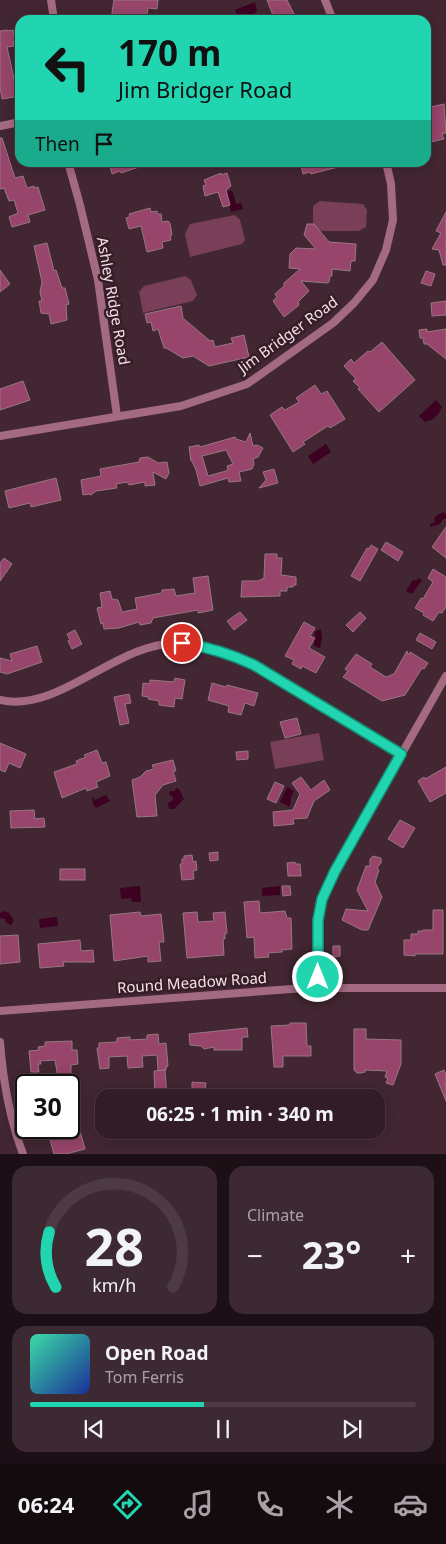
<!DOCTYPE html>
<html lang="en">
<head>
<meta charset="utf-8">
<style>
	body { margin:0; font-family:"Noto Sans",sans-serif; background:#3d2932; color:#f1f3f6; height:100vh; display:flex; flex-direction:column; font-size:19px; white-space:nowrap }
	* { box-sizing:border-box; margin:0 }
	p { font-size:16px; color:#a8a1a7 }
	.icon { flex:none; width:28px; height:28px; fill:none; stroke:currentColor; stroke-width:2; stroke-linecap:round; stroke-linejoin:round }
	.map { position:relative; height:1154px; overflow:hidden }
	.panel { display:flex; flex-direction:column; gap:12px; padding:12px; background:#1c0f15; flex:1 }
	.panel>* { flex:none }
	.banner { position:absolute; left:15px; top:15px; width:416px; height:152px; border-radius:15px; box-shadow:0 2px 12px #0003,0 0 0 1px #4d3a43; background:#21d5b0; color:#111; overflow:hidden }
	.speed { position:absolute; left:15px; top:1074px; display:flex; gap:10px; font-size:25px; font-weight:700; text-align:center }
	.speed>* { display:grid; place-content:center; width:65px; height:65px; border-radius:50%; background:#321c26; box-shadow:0 2px 12px #0003,0 0 0 1px #4d3a43; line-height:1 }
	.speed .limit { border:2px solid #111; border-radius:8px; background:#fff; color:#111 }
	.pin { position:absolute; display:grid; place-items:center; width:42px; height:42px; color:#fff; margin:-21px; border:2px solid #fff; border-radius:50%; box-shadow:0 1px 5px #0007 }
	.me { position:absolute; width:55px; margin:-28px; rotate:0deg; stroke-linejoin:round; filter:drop-shadow(0 0 4px #0008) }
	.turn { display:flex; align-items:center; gap:18px; height:105px; padding:0 20px; font-size:22px }
	.turn .icon { width:65px; height:65px; stroke-width:2.5 }
	.turn b { display:block; font-size:35px; line-height:42px }
	.then { display:flex; align-items:center; height:48px; padding:0 20px; background:#0003; gap:10px; font-size:19px }
	.big { font-size:38px; font-weight:700; line-height:1.1 }
	.panel .widget { flex:1; display:flex; flex-direction:column; justify-content:center; gap:8px; min-width:0; padding:0 18px; border-radius:15px; background:#3d2932 }
	.panel .dial { align-items:center; gap:0 }
	.dial svg { height:130px; overflow:visible; fill:none; stroke:#4d3a43; stroke-width:7; stroke-linecap:round; text-anchor:middle }
	.dial text { fill:#f1f3f6; stroke:none }
	.song { display:flex; align-items:center; gap:15px }
	.cover { width:60px; height:60px; border-radius:8px; background:linear-gradient(135deg,hsl(160 70% 55%),hsl(230 70% 35%)) }
	.played { height:5px; border-radius:2px; background:linear-gradient(90deg,#21d5b0 45%,#4d3a43 45%) }
	.keys { display:flex; justify-content:space-around; direction:ltr }
	.heat { display:flex; justify-content:space-between; align-items:center; font-size:28px; direction:ltr }
	.panel .tiles { flex:1; display:grid; gap:12px; grid-template-columns:1fr 1fr }
	.widget:last-child { grid-column:span 2 }
	.trip { position:absolute; left:95px; top:1089px; width:290px; height:50px; border-radius:15px; background:#321c26; box-shadow:0 2px 12px #0003,0 0 0 1px #4d3a43; font-weight:700; line-height:50px; text-align:center }
	.tab-bar { display:flex; height:80px; justify-content:space-around; align-items:center; background:#140b0f; color:#a8a1a7 }
	.tab-bar .icon { width:35px; height:35px }
	.tab-bar .active { color:#21d5b0 }
	.tab-bar b { font-size:22px; color:#f1f3f6 }
	.map>svg:first-child { display:block }
</style>
</head>
<body>
<div class="map">
<svg width="446" height="1154" viewBox="0 0 446 1154">
	<rect width="100%" height="100%" fill="#422632"/>
	<g fill="#793f58">
		<polygon points="320,201 363,204 367,210 366,227 359,231 321,231 313,224 313,206"/>
		<polygon points="235,215 240,220 245,240 242,244 190,257 185,234 190,224"/>
		<polygon points="185,276 191,280 197,295 193,301 143,313 139,292 144,286"/>
		<polygon points="319,733 324,760 275,769 270,742"/>
	</g>
	<g fill="#3d0222">
		<polygon points="255,2 257,12 245,17 245,20 239,20 235,10"/>
		<polygon points="232,190 236,204 241,203 243,209 231,212 226,192"/>
		<path d="M 436,400 L 442,407 C 438,416 435,419 425,422 L 419,416 Z"/>
		<polygon points="326,444 331,452 313,464 308,456"/>
		<polygon points="444,512 446,514 446,518 442,520 440,524 430,527 430,524 435,522 434,518 437,515"/>
		<polygon points="419,578 422,580 412,594 406,591 413,580 417,580"/>
		<polygon points="321,629 322,639 320,648 314,646 315,632"/>
		<polygon points="287,787 294,791 291,797 290,807 280,802"/>
		<polygon points="176,788 179,789 184,799 174,809 169,809 168,803 173,800 173,797 169,794 170,791 175,791"/>
		<polygon points="106,795 110,801 96,808 93,804 92,798 93,797 95,800"/>
		<polygon points="140,886 141,902 132,902 131,898 121,899 120,888"/>
		<polygon points="280,886 280,895 262,896 262,888"/>
		<polygon points="4,911 9,913 14,920 11,925 6,923 5,919 0,918 0,913"/>
		<polygon points="57,917 58,926 40,928 39,919"/>
	</g>
	<g fill="#97456a" stroke="#987784" fill-rule="evenodd">
		<polygon points="114,0 158,0 157,9 148,8 146,20 128,18 127,20 111,20"/>
		<polygon points="267,0 287,0 297,20 275,20"/>
		<polygon points="7,30 7,31 13,30 16,42 13,42 14,46 7,47 17,92 14,97 2,99 0,87 0,31"/>
		<polygon points="444,104 446,133 442,134 444,139 426,143 426,108"/>
		<polygon points="0,138 2,138 15,178 23,176 27,188 34,186 34,188 38,187 45,210 28,215 30,222 12,227 9,217 18,213 14,200 9,201 4,188 0,189"/>
		<polygon points="109,162 148,162 148,164 121,173 120,171 112,174"/>
		<polygon points="300,162 345,162 346,165 311,174 310,172 303,174"/>
		<polygon points="221,173 221,175 227,173 231,186 226,190 230,205 223,207 218,192 205,196 203,186 206,185 204,180"/>
		<polygon points="150,208 151,212 157,211 157,214 161,214 162,222 168,221 170,223 172,235 170,235 171,240 162,242 163,248 147,252 141,226 129,229 126,218 130,217 129,214"/>
		<polygon points="446,212 446,265 443,265 439,250 432,249 441,233 436,231"/>
		<polygon points="307,224 314,224 329,242 356,244 355,261 351,261 350,271 332,269 332,276 330,276 329,282 327,283 301,281 309,291 298,302 299,304 298,306 284,317 273,301 277,297 275,294 284,286 284,283 300,269 289,268 290,254 296,248 316,249 304,235"/>
		<polygon points="47,243 54,271 56,270 62,288 65,288 69,304 66,305 67,320 51,324 49,314 41,313 39,301 42,301 40,292 42,282 34,246"/>
		<polygon points="0,270 10,284 0,292"/>
		<polygon points="426,271 435,274 431,286 421,283"/>
		<polygon points="446,301 446,315 432,316 431,303"/>
		<polygon points="181,306 183,318 210,341 213,340 215,347 233,343 231,338 244,335 249,357 209,366 193,356 183,358 166,348 164,348 158,329 153,331 151,322 147,323 145,314"/>
		<polygon points="427,329 427,332 446,329 446,359 427,344 424,344 423,338 420,338 419,330"/>
		<polygon points="382,342 415,380 379,412 358,389 360,388 353,381 356,379 344,366 351,359 354,363 368,351 370,352"/>
		<polygon points="23,381 30,400 0,410 0,389"/>
		<polygon points="315,385 321,394 327,391 345,419 330,428 328,426 303,442 305,444 293,452 270,415 282,407 285,410 299,402 296,398"/>
		<path d="M 250,433 L 253,446 L 257,445 L 263,448 L 258,457 L 253,459 L 254,464 L 252,469 L 239,472 L 241,481 L 229,482 L 228,478 L 200,486 L 196,470 L 192,461 L 191,461 L 189,447 L 199,445 L 200,447 L 235,437 L 236,439 L 246,442 ZM 226,450 L 233,464 L 227,466 L 228,469 L 226,471 L 208,476 L 202,456 Z"/>
		<polygon points="148,457 158,463 167,462 169,473 166,479 153,472 155,485 145,486 145,482 129,485 127,482 116,484 117,488 96,491 91,495 89,494 83,495 81,480 101,476 100,469 139,462 140,458"/>
		<polygon points="274,469 278,483 259,488 266,480 263,472"/>
		<polygon points="56,478 61,500 31,507 30,503 9,508 5,491"/>
		<polygon points="446,527 446,558 432,547"/>
		<polygon points="386,542 403,552 398,561 381,550"/>
		<polygon points="371,545 378,549 360,581 351,576 367,548 369,549"/>
		<polygon points="265,554 277,554 277,558 282,558 281,575 296,577 296,585 293,585 293,587 287,587 287,591 280,591 280,596 241,597 242,581 258,581 264,578"/>
		<polygon points="4,558 12,564 0,581 0,563"/>
		<polygon points="433,569 446,577 446,607 442,613 439,612 433,621 423,615 424,613 415,608 421,598 423,599 433,582 428,578"/>
		<polygon points="208,576 213,610 198,613 198,610 153,618 151,623 140,625 139,622 119,628 104,629 103,623 101,624 97,608 102,607 100,593 110,591 112,599 118,600 122,612 137,609 135,598 162,593 162,590 174,589 176,596 195,593 193,578"/>
		<polygon points="240,612 247,620 234,630 227,621"/>
		<polygon points="360,612 366,618 353,632 346,625"/>
		<polygon points="304,622 315,628 310,636 315,638 309,648 325,657 316,673 302,666 301,669 292,664 294,660 285,656"/>
		<polygon points="75,630 82,644 72,649 68,641 70,640 67,634"/>
		<polygon points="420,633 436,642 432,649 416,640"/>
		<polygon points="37,646 42,662 7,674 0,672 0,658 12,661 10,654"/>
		<polygon points="407,651 408,655 410,652 428,663 424,669 422,668 405,695 382,701 343,677 348,671 345,669 356,654 372,664 370,667 386,677 394,674"/>
		<polygon points="175,678 185,680 182,699 175,698 174,707 159,705 159,701 148,699 149,697 142,696 143,683 150,684 150,680 174,682"/>
		<polygon points="212,683 226,687 227,685 258,693 254,706 245,703 241,715 228,712 229,706 208,700"/>
		<polygon points="129,694 131,703 125,704 129,723 120,725 114,697"/>
		<polygon points="297,718 301,734 285,738 280,722"/>
		<polygon points="0,743 26,754 20,768 9,763 5,772 0,770"/>
		<polygon points="97,750 102,763 106,762 110,776 96,782 98,787 87,791 86,788 62,798 54,772 77,764 76,761 86,757 84,755"/>
		<polygon points="248,751 248,759 237,760 236,752"/>
		<polygon points="173,760 176,771 173,771 176,781 163,785 155,795 157,816 137,817 132,780 140,777 146,771 154,769 152,765"/>
		<polygon points="446,767 446,793 430,802 418,781 424,777 425,779"/>
		<polygon points="301,777 311,790 324,780 330,790 314,801 307,818 293,819 294,824 274,826 273,812 293,810 300,794 292,783"/>
		<polygon points="275,782 284,786 276,803 267,799"/>
		<polygon points="34,810 35,819 44,818 45,827 11,828 10,811"/>
		<polygon points="400,820 415,828 403,848 388,839"/>
		<polygon points="218,852 218,860 210,861 209,853"/>
		<polygon points="192,855 193,862 196,861 197,870 193,871 194,879 182,880 180,864 182,864 182,859 184,859 184,856"/>
		<polygon points="373,856 381,858 381,863 377,868 379,870 375,882 382,897 368,930 362,930 342,920 346,909 368,911 357,890 366,866 370,866 370,859"/>
		<polygon points="295,862 295,864 300,864 301,876 288,876 287,863"/>
		<rect x="60" y="869" width="25" height="11"/>
		<polygon points="282,886 290,886 291,895 283,896"/>
		<polygon points="259,901 260,913 285,911 287,918 291,918 292,949 282,950 282,952 268,953 269,957 255,958 254,937 247,938 244,902"/>
		<polygon points="433,910 443,910 443,954 415,954 415,956 404,955 404,940 411,940 411,934 418,934 418,931 423,931 423,930 433,930"/>
		<polygon points="140,912 141,916 161,914 164,942 159,942 161,961 148,962 148,956 114,961 110,915"/>
		<polygon points="197,912 198,922 214,921 213,913 225,912 227,933 225,933 225,939 223,939 224,955 187,958 183,913"/>
		<polygon points="18,935 20,962 0,964 0,936"/>
		<polygon points="80,940 81,951 93,950 94,962 63,962 64,966 40,968 38,944"/>
		<polygon points="333,946 340,946 340,956 333,957"/>
		<polygon points="290,1023 306,1023 307,1046 311,1046 311,1056 283,1056 283,1067 274,1067 271,1026 290,1025"/>
		<polygon points="247,1028 248,1037 242,1037 242,1050 214,1050 214,1047 204,1049 201,1046 190,1045 189,1034"/>
		<polygon points="354,1029 366,1029 366,1039 401,1040 401,1064 393,1085 386,1083 388,1078 385,1077 387,1071 365,1070 365,1072 361,1073 357,1073 354,1070"/>
		<polygon points="158,1034 159,1044 166,1043 168,1066 166,1067 166,1070 158,1071 157,1055 142,1056 143,1067 128,1068 127,1056 109,1057 109,1068 100,1069 97,1048 99,1048 99,1043 117,1042 117,1038 130,1037 130,1040 147,1039 147,1035"/>
		<polygon points="72,1041 72,1050 77,1050 78,1064 71,1065 71,1076 58,1078 55,1060 40,1061 41,1064 38,1064 39,1072 31,1072 29,1051 39,1050 38,1047 45,1046 45,1042"/>
		<polygon points="165,1070 167,1098 155,1098 154,1071"/>
		<polygon points="444,1070 446,1074 446,1101 435,1074"/>
		<polygon points="192,1082 206,1083 205,1092 192,1092"/>
		<polygon points="122,1090 130,1090 131,1098 123,1098"/>
		<polygon points="79,1127 85,1149 66,1154 54,1154 49,1136"/>
	</g>
	<g fill="none" stroke-linecap="round" stroke-linejoin="round">
		<g stroke="#a46a82" stroke-width="8">
			<polyline points="51,0 54,20"/>
			<polyline points="325,0 333,20"/>
			<polyline points="0,126 20,122"/>
			<polyline points="68,162 80,205 98,280 117,416"/>
			<polyline points="0,436 181,406 247,384 333,323 354,303 373,280 386,250 393,220 391,184 386,162"/>
			<path d="M 0,700 C 60,714 117,640 182,643 C 207,644 232,655 255,665 L 401,754"/>
			<polyline points="318,988 318,920 322,899 335,871 446,676"/>
			<polyline points="0,1011 305,988 446,988"/>
			<path d="M 0,1042 C 3,1081 9,1117 23,1154"/>
		</g>
	</g>
	<g fill="none" stroke-linecap="round" stroke-linejoin="round">
		<g stroke="#158a72" stroke-width="12">
			<path id="route" d="M 182,643 C 208,647 231,654 254,665 L 401,754 L 335,871 L 322,899 L 318,920 L 318,977"/>
		</g>
		<use href="#route" stroke="#21d5b0" stroke-width="9"/>
	</g>
	<g text-anchor="middle" stroke-width="5" stroke-linejoin="round" paint-order="stroke">
		<g font-size="15" fill="#f4e2e8" stroke="#371d28">
			<text transform="translate(113 301) rotate(80)" y="5">Ashley Ridge Road</text>
			<text transform="translate(288 335) rotate(-36)" y="5">Jim Bridger Road</text>
			<text transform="translate(192 983) rotate(-4)" y="5">Round Meadow Road</text>
		</g>
	</g>
</svg>
<div class="speed"><div class="limit">30</div></div>
<div class="pin" style="left:182px;top:643px;background:#d93025"><svg class="icon" aria-label="arrive" viewBox="0 0 24 24"><path d="M6 21V4h12l-3 4 3 4H6"/></svg></div>
<svg class="me" style="left:318px;top:977px" viewBox="-20 -20 40 40"><circle r="17" fill="#21d5b0" stroke="#fff" stroke-width="3"/><path d="M0-11L8 9 0 5-8 9z" fill="#fff"/></svg>
<div class="trip">06:25 · 1 min · 340 m</div>
<div class="banner">
<div class="turn"><svg class="icon" aria-label="left" viewBox="0 0 24 24"><path d="M17 20v-9H6M10 6l-5 5 5 5"/></svg><div><b>170 m</b>Jim Bridger Road</div></div>
<div class="then">Then<svg class="icon" aria-label="arrive" viewBox="0 0 24 24"><path d="M6 21V4h12l-3 4 3 4H6"/></svg></div>
</div>
</div>
<section class="panel">
<div class="tiles">
<div class="widget dial"><svg viewBox="0 0 100 80">
<path d="M14 69A42 42 0 1 1 86 69"/>
<path d="M14 69A42 42 0 0 1 10 35" stroke="#21d5b0"/>
<text x="50" y="56" font-size="32" font-weight="700">28</text>
<text x="50" y="72" font-size="11">km/h</text>
</svg></div>
<div class="widget"><p>Climate</p>
<div class="heat"><a>−</a><b class="big">23°</b><a>+</a></div>
</div>
<div class="widget">
<div class="song"><i class="cover"></i><div><b>Open Road</b><p>Tom Ferris</p></div></div>
<div class="played"></div>
<div class="keys"><svg class="icon" aria-label="previous" viewBox="0 0 24 24"><path d="M18 5L8 12l10 7zM5 5v14"/></svg><svg class="icon" aria-label="pause" viewBox="0 0 24 24"><path d="M8 5v14M16 5v14"/></svg><svg class="icon" aria-label="next" viewBox="0 0 24 24"><path d="M6 5l10 7-10 7zM19 5v14"/></svg></div>
</div>
</div>
</section>
<nav class="tab-bar">
<b>06:24</b>
<svg class="icon active" aria-label="directions" viewBox="0 0 24 24"><path d="M12 3l9 9-9 9-9-9zM9 14v-3h6M13 9l2 2-2 2"/></svg>
<svg class="icon" aria-label="music" viewBox="0 0 24 24"><path d="M9 18V5l10-2v13"/><circle cx="6" cy="18" r="3"/><circle cx="16" cy="16" r="3"/></svg>
<svg class="icon" aria-label="phone" viewBox="0 0 24 24"><path d="M5 4h4l2 5-3 2q2 4 5 5l2-3 5 2v4C11 20 4 13 5 4z"/></svg>
<svg class="icon" aria-label="climate" viewBox="0 0 24 24"><path d="M12 3v18M4 7l16 10M4 17L20 7"/></svg>
<svg class="icon" aria-label="car" viewBox="0 0 24 24"><path d="M5 17H2v-5l4-1 3-4h7l3 4 3 1v5h-3M9 17h6M6 11h13"/><circle cx="7" cy="17" r="2"/><circle cx="17" cy="17" r="2"/></svg>
</nav>
</body>
</html>
